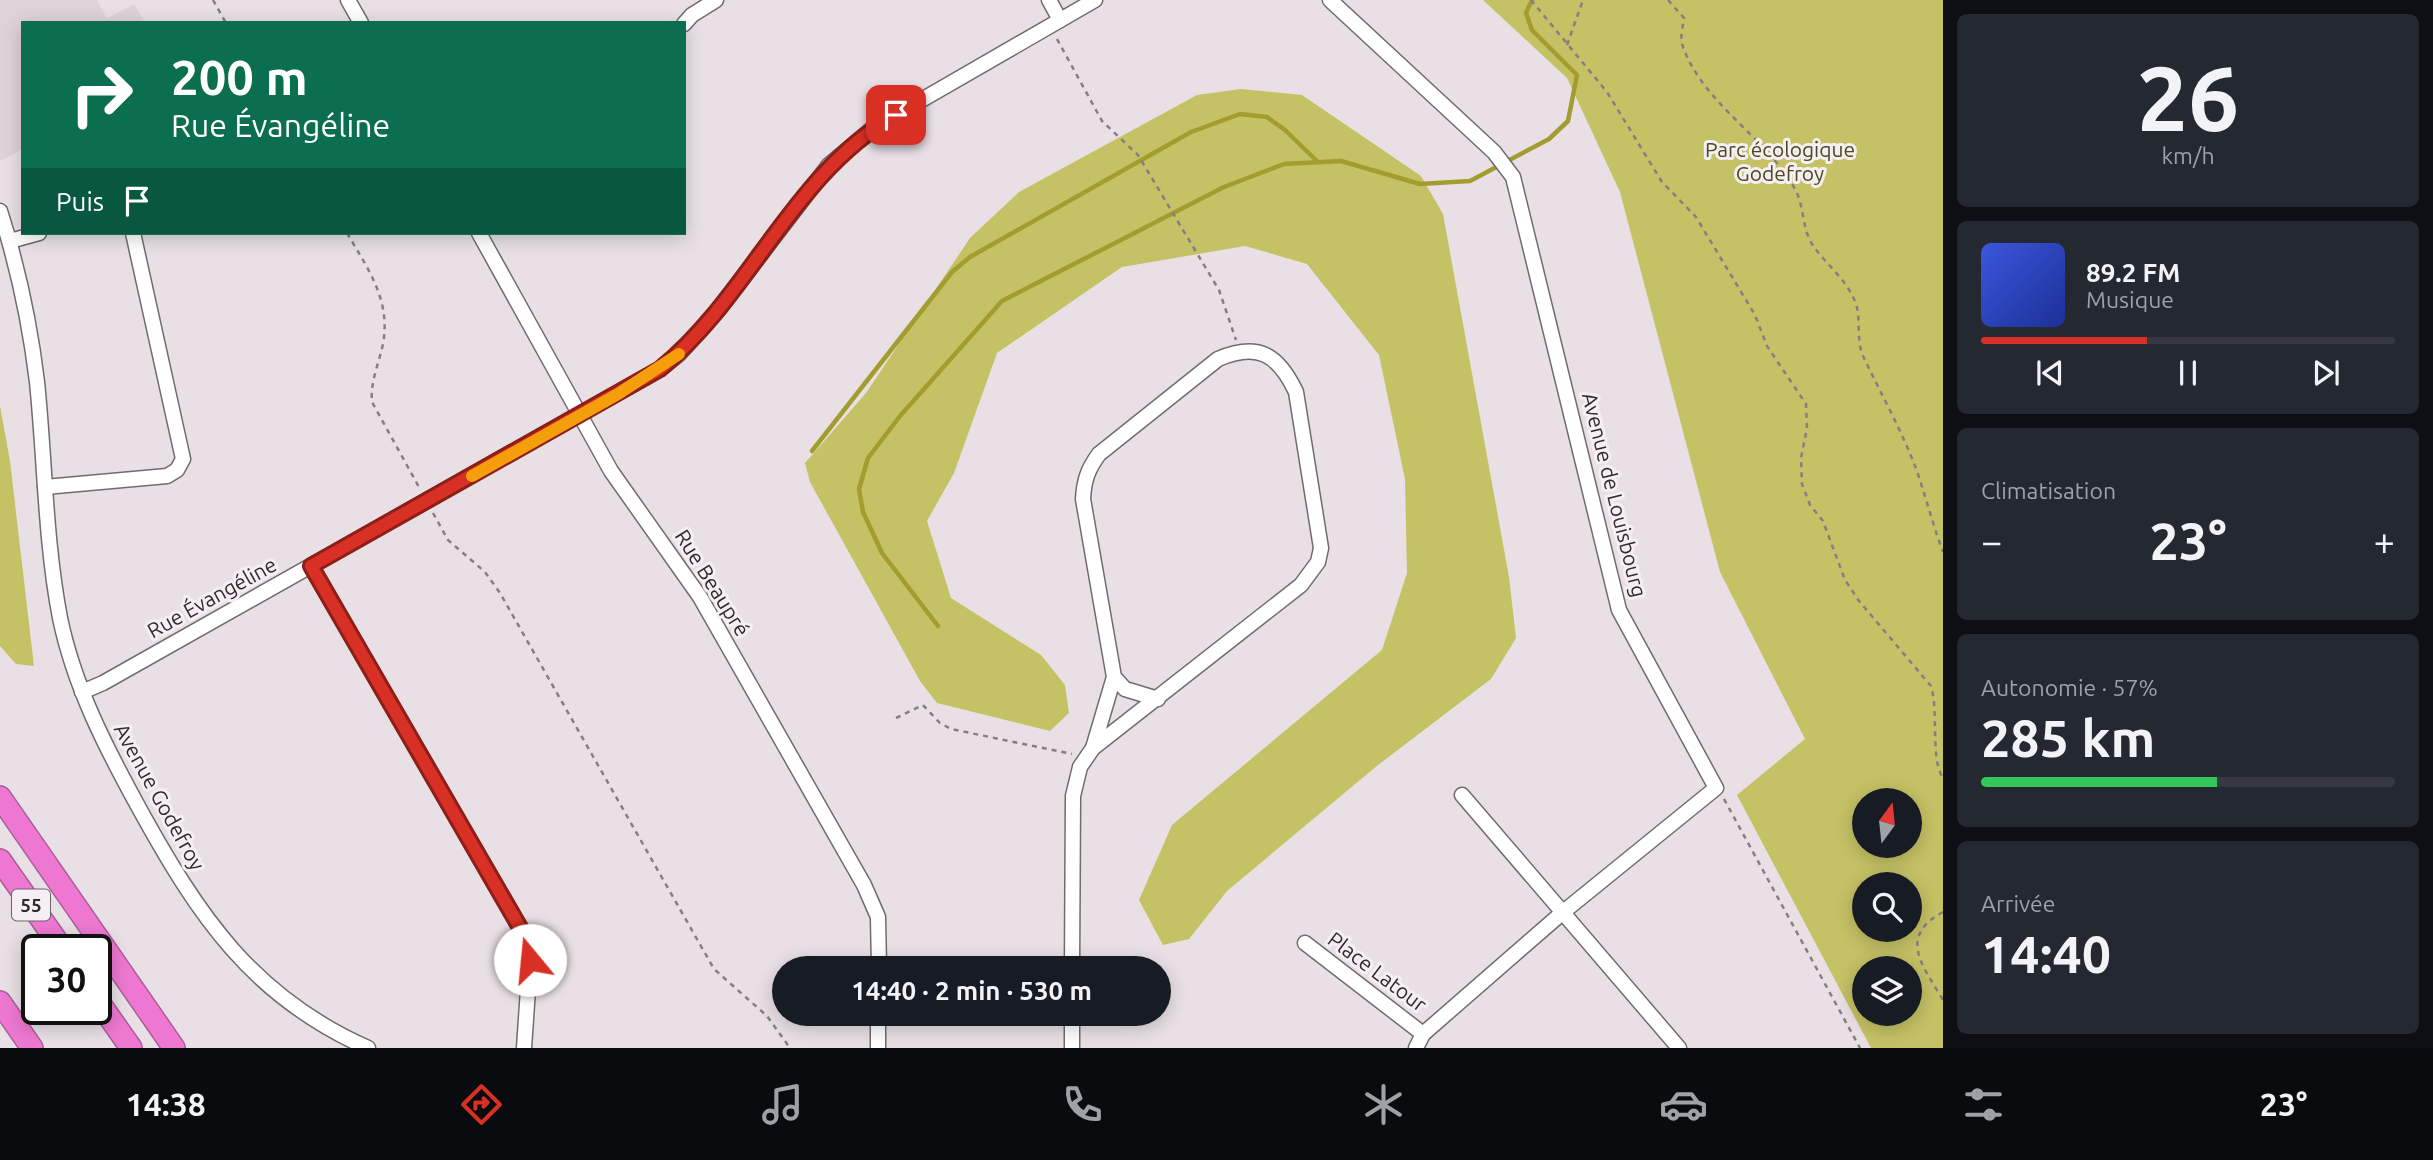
<!DOCTYPE html>
<html lang="fr">
<head>
<meta charset="utf-8">
<style>
	body { margin:0; font-family:Ubuntu,sans-serif; background:#242831; color:#f1f3f6; height:100vh; display:flex; flex-direction:column; font-size:26px; white-space:nowrap }
	* { box-sizing:border-box; margin:0 }
	p { font-size:23px; color:#9ea1a6 }
	.icon { flex:none; width:38px; height:38px; fill:none; stroke:currentColor; stroke-width:2; stroke-linecap:round; stroke-linejoin:round }
	.map { position:relative; flex:1; overflow:hidden }
	.side { display:flex; flex-direction:column; gap:14px; padding:14px; background:#0d0f14; width:490px }
	.side>* { flex:none }
	.guide { position:absolute; left:21px; top:21px; width:665px; height:214px; border-radius:0px; box-shadow:0 4px 18px #0003; background:#0b6e4f; color:#fff; overflow:hidden }
	.needle { width:46px; rotate:15deg }
	.fabs { position:absolute; left:1852px; top:788px; display:grid; gap:14px }
	.fabs a { display:grid; place-items:center; width:70px; height:70px; border-radius:50%; background:#171b24; box-shadow:0 4px 18px #0003; font-size:35px }
	.speed { position:absolute; left:21px; top:934px; display:flex; gap:14px; font-size:35px; font-weight:700; text-align:center }
	.speed>* { display:grid; place-content:center; width:91px; height:91px; border-radius:50%; background:#171b24; box-shadow:0 4px 18px #0003; line-height:1 }
	.speed .limit { border:4px solid #111; border-radius:10px; background:#fff; color:#111 }
	.pin { position:absolute; display:grid; place-items:center; width:60px; height:60px; color:#fff; margin:-30px; border-radius:14px; box-shadow:0 4px 10px #0006 }
	.me { position:absolute; width:77px; margin:-38px; rotate:343deg; stroke-linejoin:round; filter:drop-shadow(0 0 5px #0008) }
	.turn { display:flex; align-items:center; gap:24px; height:147px; padding:0 35px; font-size:32px }
	.turn .icon { width:91px; height:91px; stroke-width:2.5 }
	.turn b { display:block; font-size:49px; line-height:60px }
	.then { display:flex; align-items:center; height:66px; padding:0 35px; background:#0003; gap:14px; font-size:26px }
	.big { font-size:52px; font-weight:700; line-height:1.1 }
	.side .card { flex:1; display:flex; flex-direction:column; justify-content:center; gap:10px; min-width:0; padding:0 24px; border-radius:10px; background:#242831 }
	.side .dial { align-items:center; gap:0 }
	.dial b { font-size:91px; line-height:1 }
	.song { display:flex; align-items:center; gap:21px }
	.cover { width:84px; height:84px; border-radius:10px; background:linear-gradient(135deg,hsl(230 70% 55%),hsl(230 70% 35%)) }
	.played { height:7px; border-radius:4px; background:linear-gradient(90deg,#d93025 40%,#363941 40%) }
	.keys { display:flex; justify-content:space-around; direction:ltr }
	.heat { display:flex; justify-content:space-between; align-items:center; font-size:38px; direction:ltr }
	.charge { height:10px; border-radius:5px; background:linear-gradient(90deg,#34c759 57%,#363941 0) }
	.trip { position:absolute; left:772px; top:956px; width:399px; height:70px; border-radius:35px; background:#171b24; box-shadow:0 4px 18px #0003; font-weight:700; line-height:70px; text-align:center }
	.dock { display:flex; height:112px; justify-content:space-around; align-items:center; background:#090b0e; color:#9ea1a6 }
	.dock .icon { width:49px; height:49px }
	.dock .active { color:#d93025 }
	.dock b { font-size:32px; color:#f1f3f6 }
	main { display:flex; flex:1; min-height:0 }
	.map>svg:first-child { display:block }
</style>
</head>
<body>
<main>
<div class="map">
<svg width="1943" height="1048" viewBox="0 0 1943 1048">
	<rect width="100%" height="100%" fill="#e8e0e5"/>
	<polygon fill="#e0d2db" points="0,0 97,0 107,19 134,4 145,23 23,23 23,149 0,161"/>
	<g fill="#c5c165" fill-rule="evenodd">
		<path d="M 1483,0 L 1943,0 L 1943,1048 L 1871,1048 L 1737,795 L 1805,739 L 1720,572 L 1620,192 L 1567,78 ZM 1864,800 L 1909,800 L 1909,845 L 1864,845 ZM 1864,884 L 1909,884 L 1909,929 L 1864,929 ZM 1864,968 L 1909,968 L 1909,1013 L 1864,1013 Z"/>
		<polygon points="1241,89 1302,95 1421,176 1443,214 1509,577 1516,638 1491,679 1378,765 1227,891 1189,939 1163,945 1139,900 1172,825 1382,650 1407,573 1405,479 1379,355 1307,264 1245,246 1122,267 997,353 954,473 927,521 951,598 1041,655 1065,685 1069,713 1050,731 937,703 920,681 810,482 805,463 866,393 970,238 1019,192 1197,95"/>
		<polygon points="0,406 10,461 34,666 16,664 0,646"/>
	</g>
	<g fill="none" stroke-linecap="round" stroke-linejoin="round">
		<g stroke="#a39d2f" stroke-width="4.5">
			<polyline points="812,451 952,272 970,257 1191,132 1240,114 1267,117 1285,130 1318,162"/>
			<polyline points="938,626 882,553 863,512 859,489 868,458 900,416 1002,301 1224,187 1284,164 1341,161 1420,184 1470,181 1549,139 1568,121 1577,75 1532,30 1526,13 1532,0"/>
		</g>
		<g stroke="#716b6f" stroke-width="17">
			<g id="minor">
				<polyline points="348,0 361,23"/>
				<polyline points="1049,0 1060,20"/>
				<polyline points="1330,0 1494,152 1513,177 1619,610 1716,788 1562,913 1423,1034 1416,1048"/>
				<polyline points="684,24 692,15 716,0"/>
				<path d="M 0,211 C 18,267 30,324 37,382 C 45,460 45,540 60,618 C 74,686 106,748 139,808 C 198,915 252,997 368,1048"/>
				<polyline points="479,233 611,471 700,597 864,885 878,917 879,968"/>
				<polyline points="10,241 39,233"/>
				<polyline points="45,487 167,476 177,470 183,459 133,233"/>
				<polyline points="311,566 522,931 530,960 524,1048"/>
				<path d="M 1114,677 L 1093,748 L 1301,585 L 1318,562 L 1321,548 L 1296,392 C 1278,354 1258,342 1218,359 L 1099,454 C 1088,469 1084,480 1083,499 L 1114,677 L 1125,689 L 1158,699"/>
				<polyline points="82,692 103,683 660,369 679,354 719,309 829,165 873,128 1095,0"/>
				<polyline points="1462,795 1679,1048"/>
				<polyline points="1305,943 1423,1034"/>
				<polyline points="1072,968 1073,796 1080,767 1093,748"/>
				<polyline points="878,1048 878,1013"/>
				<polyline points="1072,1048 1072,1013"/>
			</g>
		</g>
		<g stroke="#ab5d98" stroke-width="24">
			<g id="highway">
				<polyline points="0,797 174,1048"/>
				<polyline points="0,860 63,950"/>
				<polyline points="96,998 131,1048"/>
				<polyline points="0,1002 32,1048"/>
			</g>
		</g>
		<g stroke="#857f83" stroke-width="2.5" stroke-dasharray="5 5" stroke-linecap="butt">
			<polyline points="213,0 226,23"/>
			<path d="M 1531,0 L 1607,92 L 1662,182 L 1696,217 L 1755,315 L 1767,346 L 1806,404 L 1807,428 L 1801,458 L 1802,484 L 1810,505 L 1823,521 L 1845,580 L 1859,601 L 1931,686 C 1939,711 1930,759 1943,778"/>
			<path d="M 1668,0 L 1684,18 C 1683,26 1680,37 1682,44 C 1701,102 1765,136 1795,189 C 1804,205 1802,228 1812,244 C 1826,265 1847,279 1856,304 C 1861,320 1856,340 1863,356 C 1881,394 1902,431 1917,471 C 1926,498 1933,525 1943,552"/>
			<polyline points="1057,39 1102,121 1138,155 1219,290 1236,340"/>
			<polyline points="1567,45 1583,0"/>
			<path d="M 347,233 C 368,269 391,300 383,344 C 379,363 370,382 372,402 L 420,489"/>
			<polyline points="433,513 448,540 485,572 500,593 714,969 767,1016 790,1048"/>
			<polyline points="896,718 923,705 940,723 951,729 1072,754"/>
			<polyline points="1724,799 1860,1048"/>
			<path d="M 1943,912 C 1897,937 1923,966 1943,1000"/>
		</g>
		<use href="#minor" stroke="#fff" stroke-width="14"/>
		<use href="#highway" stroke="#ee78d1" stroke-width="21"/>
	</g>
	<g fill="none" stroke-linecap="round" stroke-linejoin="round">
		<g stroke="#8d1f18" stroke-width="18">
			<path id="route" d="M 530,960 L 522,931 L 311,566 L 660,369 C 751,295 792,174 896,115"/>
		</g>
		<use href="#route" stroke="#d93025" stroke-width="12"/>
		<polyline stroke="#f59e0b" stroke-width="12" points="472,476 618,394 679,354"/>
	</g>
	<g text-anchor="middle" stroke-width="6" stroke-linejoin="round" paint-order="stroke">
		<rect fill="#f5eef3" stroke="#6a6668" stroke-width="2" x="12" y="889.5" width="38" height="31" rx="5"/>
		<g font-size="19" font-weight="bold" fill="#2e2b2d">
			<text x="31" y="912">55</text>
		</g>
		<g font-size="21" fill="#4b491d" stroke="#f5eef3">
			<text x="1780" y="157">Parc écologique<tspan x="1780" dy="24">Godefroy</tspan></text>
		</g>
		<g font-size="21" fill="#2e2b2d" stroke="#f5eef3">
			<text transform="translate(1614 495) rotate(76)" y="7">Avenue de Louisbourg</text>
			<text transform="translate(712 583) rotate(58)" y="7">Rue Beaupré</text>
			<text transform="translate(212 598) rotate(-29)" y="7">Rue Évangéline</text>
			<text transform="translate(159 797) rotate(61)" y="7">Avenue Godefroy</text>
			<text transform="translate(1377 972) rotate(37)" y="7">Place Latour</text>
		</g>
	</g>
</svg>
<div class="fabs">
<a><svg class="needle" viewBox="-14 -14 28 28"><path d="M0-13l5 13h-10z" fill="#e53935"/><path d="M0 13l5-13h-10z" fill="#9ea1a6"/></svg></a>
<a><svg class="icon" aria-label="search" viewBox="0 0 24 24"><circle cx="10" cy="10" r="6"/><path d="M15 15l6 6"/></svg></a>
<a><svg class="icon" aria-label="layers" viewBox="0 0 24 24"><path d="M12 4l9 5-9 5-9-5zM3 14l9 5 9-5"/></svg></a>
</div>
<div class="speed"><div class="limit">30</div></div>
<div class="pin" style="left:896px;top:115px;background:#d93025"><svg class="icon" aria-label="arrive" viewBox="0 0 24 24"><path d="M6 21V4h12l-3 4 3 4H6"/></svg></div>
<svg class="me" style="left:530px;top:960px" viewBox="-20 -20 40 40"><circle r="19" fill="#fff"/><path d="M0-13L10 11 0 6-10 11z" fill="#d93025"/></svg>
<div class="trip">14:40 · 2 min · 530 m</div>
<div class="guide">
<div class="turn"><svg class="icon" aria-label="right" viewBox="0 0 24 24"><path d="M7 20v-9h11M14 6l5 5-5 5"/></svg><div><b>200 m</b>Rue Évangéline</div></div>
<div class="then">Puis<svg class="icon" aria-label="arrive" viewBox="0 0 24 24"><path d="M6 21V4h12l-3 4 3 4H6"/></svg></div>
</div>
</div>
<section class="side">
<div class="card dial"><b>26</b><p>km/h</p></div>
<div class="card">
<div class="song"><i class="cover"></i><div><b>89.2 FM</b><p>Musique</p></div></div>
<div class="played"></div>
<div class="keys"><svg class="icon" aria-label="previous" viewBox="0 0 24 24"><path d="M18 5L8 12l10 7zM5 5v14"/></svg><svg class="icon" aria-label="pause" viewBox="0 0 24 24"><path d="M8 5v14M16 5v14"/></svg><svg class="icon" aria-label="next" viewBox="0 0 24 24"><path d="M6 5l10 7-10 7zM19 5v14"/></svg></div>
</div>
<div class="card"><p>Climatisation</p>
<div class="heat"><a>−</a><b class="big">23°</b><a>+</a></div>
</div>
<div class="card"><p>Autonomie · 57%</p><b class="big">285 km</b><div class="charge"></div></div>
<div class="card"><p>Arrivée</p><b class="big">14:40</b></div>
</section>
</main>
<nav class="dock">
<b>14:38</b>
<svg class="icon active" aria-label="directions" viewBox="0 0 24 24"><path d="M12 3l9 9-9 9-9-9zM9 14v-3h6M13 9l2 2-2 2"/></svg>
<svg class="icon" aria-label="music" viewBox="0 0 24 24"><path d="M9 18V5l10-2v13"/><circle cx="6" cy="18" r="3"/><circle cx="16" cy="16" r="3"/></svg>
<svg class="icon" aria-label="phone" viewBox="0 0 24 24"><path d="M5 4h4l2 5-3 2q2 4 5 5l2-3 5 2v4C11 20 4 13 5 4z"/></svg>
<svg class="icon" aria-label="climate" viewBox="0 0 24 24"><path d="M12 3v18M4 7l16 10M4 17L20 7"/></svg>
<svg class="icon" aria-label="car" viewBox="0 0 24 24"><path d="M5 17H2v-5l4-1 3-4h7l3 4 3 1v5h-3M9 17h6M6 11h13"/><circle cx="7" cy="17" r="2"/><circle cx="17" cy="17" r="2"/></svg>
<svg class="icon" aria-label="filters" viewBox="0 0 24 24"><path d="M4 7h16M4 17h16"/><circle cx="9" cy="7" r="2"/><circle cx="15" cy="17" r="2"/></svg>
<b>23°</b>
</nav>
</body>
</html>
